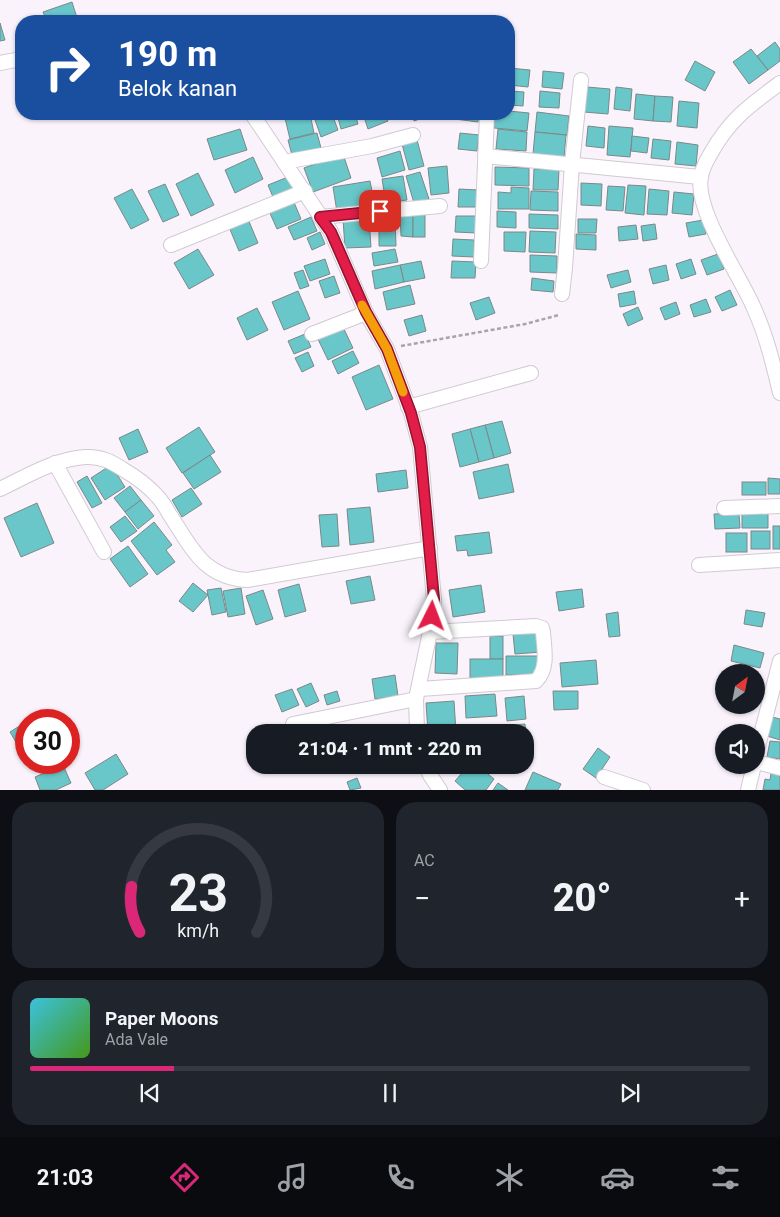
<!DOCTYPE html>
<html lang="id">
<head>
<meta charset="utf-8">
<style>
	body { margin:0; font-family:Roboto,sans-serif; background:#20242c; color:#f1f3f6; height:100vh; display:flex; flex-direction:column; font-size:19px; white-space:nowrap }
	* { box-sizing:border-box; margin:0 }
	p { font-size:16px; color:#9ea1a6 }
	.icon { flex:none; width:28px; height:28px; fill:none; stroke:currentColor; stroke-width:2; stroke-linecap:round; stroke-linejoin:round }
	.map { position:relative; height:790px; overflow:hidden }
	.sheet { display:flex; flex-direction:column; gap:12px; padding:12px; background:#0d0f14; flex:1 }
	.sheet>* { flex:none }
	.top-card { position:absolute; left:15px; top:15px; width:500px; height:105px; border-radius:20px; box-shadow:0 1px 4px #0004; background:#1a4fa0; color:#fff; overflow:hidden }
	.needle { width:32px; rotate:32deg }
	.fabs { position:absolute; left:715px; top:664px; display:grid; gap:10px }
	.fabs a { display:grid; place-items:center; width:50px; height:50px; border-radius:50%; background:#171b24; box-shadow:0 1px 4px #0004; font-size:25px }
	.speed { position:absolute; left:15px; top:709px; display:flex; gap:10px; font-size:25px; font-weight:700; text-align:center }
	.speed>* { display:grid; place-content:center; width:65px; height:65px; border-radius:50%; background:#171b24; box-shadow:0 1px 4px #0004; line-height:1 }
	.speed .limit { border:8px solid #d22; background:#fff; color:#111 }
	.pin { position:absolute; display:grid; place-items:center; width:42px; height:42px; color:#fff; margin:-21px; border-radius:10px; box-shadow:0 2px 8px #0006 }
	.me { position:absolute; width:55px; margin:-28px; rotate:3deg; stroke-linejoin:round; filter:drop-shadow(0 0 4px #0008) }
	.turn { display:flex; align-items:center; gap:18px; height:105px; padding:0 20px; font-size:22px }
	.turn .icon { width:65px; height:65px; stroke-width:2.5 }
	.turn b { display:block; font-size:35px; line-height:42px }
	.big { font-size:38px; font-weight:800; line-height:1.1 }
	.sheet .widget { flex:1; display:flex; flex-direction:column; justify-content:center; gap:8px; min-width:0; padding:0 18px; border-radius:20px; background:#20242c }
	.sheet .dial { align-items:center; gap:0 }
	.dial svg { height:130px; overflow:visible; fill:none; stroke:#363941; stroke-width:7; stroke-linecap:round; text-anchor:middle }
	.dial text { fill:#f1f3f6; stroke:none }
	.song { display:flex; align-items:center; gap:15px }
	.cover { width:60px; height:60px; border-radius:8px; background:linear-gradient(135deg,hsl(190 70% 55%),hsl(100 70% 35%)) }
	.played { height:5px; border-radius:2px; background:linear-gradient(90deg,#db2777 20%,#363941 20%) }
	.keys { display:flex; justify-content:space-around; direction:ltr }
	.heat { display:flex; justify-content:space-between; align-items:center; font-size:28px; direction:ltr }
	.sheet .tiles { flex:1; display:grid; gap:12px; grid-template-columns:1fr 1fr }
	.widget:last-child { grid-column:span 2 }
	.trip { position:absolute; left:246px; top:724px; width:288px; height:50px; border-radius:20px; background:#171b24; box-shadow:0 1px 4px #0004; font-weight:800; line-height:50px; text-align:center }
	.menu { display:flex; height:80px; justify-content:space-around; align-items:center; background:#090b0e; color:#9ea1a6 }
	.menu .icon { width:35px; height:35px }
	.menu .active { color:#db2777 }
	.menu b { font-size:22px; color:#f1f3f6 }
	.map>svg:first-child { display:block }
</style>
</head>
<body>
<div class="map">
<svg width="780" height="790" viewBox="0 0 780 790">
	<rect width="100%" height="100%" fill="#faf3fc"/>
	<g fill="#69c7c9" stroke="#7c8888">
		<polygon points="72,2 78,21 47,21 43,12"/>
		<polygon points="0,23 5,40 0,41"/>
		<polygon points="775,42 780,49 780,61 768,70 757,56"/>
		<polygon points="751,49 768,70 749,84 733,62"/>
		<polygon points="695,61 715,72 705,91 685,80"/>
		<polygon points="509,68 530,70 528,87 509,85"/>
		<polygon points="543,71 564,73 562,89 542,87"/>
		<polygon points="587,87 610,89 608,114 584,112"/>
		<polygon points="616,87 632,89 630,111 614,109"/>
		<polygon points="509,91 524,92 523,106 509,105"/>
		<polygon points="540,91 560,93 559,108 539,107"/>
		<polygon points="636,94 655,96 653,121 634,119"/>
		<polygon points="655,96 673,97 671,122 653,121"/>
		<polygon points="679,101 699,103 697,128 677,126"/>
		<polygon points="509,111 529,113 527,131 494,128 495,114 509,114"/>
		<polygon points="537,112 569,116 567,135 535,132"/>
		<polygon points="284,114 310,114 314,133 290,139"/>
		<polygon points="313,114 332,114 338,130 321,137"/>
		<polygon points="337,114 355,114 358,124 341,129"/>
		<polygon points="363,114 385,114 388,121 368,129"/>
		<polygon points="412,114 434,114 414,121"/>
		<polygon points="455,114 479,114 478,122 455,119"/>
		<polygon points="588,126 605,128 604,148 586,146"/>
		<polygon points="609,126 633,128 630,157 607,155"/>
		<polygon points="240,129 247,150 214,160 207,139"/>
		<polygon points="498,129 527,132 526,151 496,149"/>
		<polygon points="535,132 566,135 564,157 533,154"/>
		<polygon points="317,133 321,148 292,155 288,140"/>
		<polygon points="460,133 479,135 477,151 458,149"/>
		<polygon points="632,136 649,138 647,153 631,151"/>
		<polygon points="653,139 671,141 669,160 651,158"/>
		<polygon points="417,140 424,166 409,170 402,144"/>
		<polygon points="677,142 698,145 696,166 675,164"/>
		<polygon points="400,151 405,170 382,177 377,158"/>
		<polygon points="343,154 351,178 313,192 304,168"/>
		<polygon points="253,157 263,179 235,193 225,170"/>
		<polygon points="447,166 449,193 431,195 428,168"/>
		<polygon points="495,167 529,168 529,186 495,185"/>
		<polygon points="534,169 559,169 558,190 533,190"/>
		<polygon points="420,172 429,199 414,203 406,176"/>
		<polygon points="198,173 214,205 191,216 176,184"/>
		<polygon points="403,176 407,200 386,203 382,179"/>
		<polygon points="288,177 293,190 273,197 268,185"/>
		<polygon points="370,181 375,206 337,212 333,187"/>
		<polygon points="581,183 602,184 601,206 581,205"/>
		<polygon points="165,184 179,215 163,222 148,191"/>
		<polygon points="628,185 646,186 644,215 625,213"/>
		<polygon points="608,186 625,187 623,211 606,210"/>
		<polygon points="511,187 529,188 529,209 498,209 498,192 511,193"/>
		<polygon points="132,189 149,220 131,229 114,198"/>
		<polygon points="459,189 479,190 479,207 458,207"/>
		<polygon points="649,189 669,191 667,215 647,214"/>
		<polygon points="531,191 558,192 558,211 530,210"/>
		<polygon points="674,192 694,194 692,215 672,213"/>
		<polygon points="293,200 301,219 277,229 269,211"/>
		<polygon points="497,211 516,212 516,228 497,227"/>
		<polygon points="400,213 413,213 413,237 401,236"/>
		<rect x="413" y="213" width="12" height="24"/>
		<polygon points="529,214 558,215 558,229 529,228"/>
		<polygon points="456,216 477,216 477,233 455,232"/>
		<polygon points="311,217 317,231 294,240 288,227"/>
		<polygon points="379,217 395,217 396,246 379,246"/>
		<polygon points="369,218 371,247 345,248 343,219"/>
		<polygon points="248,219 258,243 239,251 229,227"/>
		<polygon points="578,219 597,219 596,233 578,233"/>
		<polygon points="703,220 706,234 689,237 686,223"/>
		<polygon points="655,224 657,239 643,241 641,226"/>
		<polygon points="636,225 638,239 619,241 618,227"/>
		<polygon points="530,231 556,232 555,253 529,252"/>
		<polygon points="320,232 325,244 312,250 307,238"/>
		<polygon points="504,232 526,232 525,252 504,251"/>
		<polygon points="576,234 596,235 596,250 576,249"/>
		<polygon points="453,239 474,240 474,257 452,256"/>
		<polygon points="198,249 214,275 189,289 174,263"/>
		<polygon points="395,249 398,262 374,266 372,253"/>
		<polygon points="718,254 724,269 707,275 701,260"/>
		<polygon points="530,255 557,256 557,273 530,272"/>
		<polygon points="325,259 330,274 310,281 304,266"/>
		<polygon points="691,259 696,274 681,279 676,264"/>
		<polygon points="421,261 425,278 404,282 400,265"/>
		<polygon points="452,261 476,262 475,278 451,278"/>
		<polygon points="400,265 404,282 375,289 372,271"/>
		<polygon points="666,265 669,280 653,284 649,269"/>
		<polygon points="303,270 309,286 300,289 294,273"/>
		<polygon points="628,270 631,282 611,288 607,275"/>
		<polygon points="334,276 340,293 325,298 319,281"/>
		<polygon points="532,278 554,281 553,292 531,290"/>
		<polygon points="410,285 415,304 387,310 383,292"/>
		<polygon points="730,290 737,305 722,311 715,297"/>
		<polygon points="298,291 310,319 284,330 272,302"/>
		<polygon points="634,291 636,304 620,307 618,294"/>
		<polygon points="489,297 495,313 476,320 470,303"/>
		<polygon points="706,299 711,312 694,317 690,305"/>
		<polygon points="676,302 680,314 665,320 660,308"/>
		<polygon points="638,307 643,319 628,326 623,314"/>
		<polygon points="257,308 268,330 247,340 237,318"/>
		<polygon points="422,315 426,331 409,336 404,320"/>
		<polygon points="342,325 353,348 328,360 317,337"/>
		<polygon points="305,334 311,347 294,354 288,341"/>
		<polygon points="353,351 359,363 338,374 332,361"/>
		<polygon points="308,352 314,366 302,372 295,358"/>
		<polygon points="379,365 393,399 366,410 352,377"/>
		<polygon points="502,421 511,453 494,458 485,425"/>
		<polygon points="485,425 494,458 479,462 470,429"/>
		<polygon points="199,427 215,452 182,473 166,448"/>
		<polygon points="138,429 148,452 129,460 119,438"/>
		<polygon points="470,429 479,462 460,467 452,434"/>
		<polygon points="210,455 221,472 194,489 183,473"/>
		<polygon points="508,464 514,492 479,499 473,472"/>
		<polygon points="111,465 125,487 105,500 91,478"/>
		<polygon points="406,470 408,488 378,492 376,474"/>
		<polygon points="87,476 102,503 92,508 77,482"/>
		<polygon points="768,478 780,479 780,494 768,494"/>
		<rect x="742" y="482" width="24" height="13"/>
		<polygon points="130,486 141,500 125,512 114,498"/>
		<polygon points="191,488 202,504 182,517 172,500"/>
		<polygon points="141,500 154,516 138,529 125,512"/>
		<polygon points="37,503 54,543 21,557 4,518"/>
		<polygon points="370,507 374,542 350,545 347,509"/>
		<polygon points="742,512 768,513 768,528 742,528"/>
		<polygon points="739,513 740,528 715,529 714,514"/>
		<polygon points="337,514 339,546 322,547 319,515"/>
		<polygon points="125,516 137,531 121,542 110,527"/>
		<polygon points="154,522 172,545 166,550 175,562 157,575 131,541"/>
		<rect x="773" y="526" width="7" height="23"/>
		<rect x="751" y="531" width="19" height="18"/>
		<polygon points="489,532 492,553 468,556 467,550 457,551 455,536"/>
		<rect x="726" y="533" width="21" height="19"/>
		<polygon points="128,546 148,574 130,587 110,559"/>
		<polygon points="370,576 375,600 351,604 346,581"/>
		<polygon points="193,583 208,595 193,612 179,601"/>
		<polygon points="299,584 306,611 285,617 278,590"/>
		<polygon points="481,585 485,612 453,617 449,590"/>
		<polygon points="221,588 226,612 212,615 207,590"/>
		<polygon points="241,588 245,614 228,617 223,591"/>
		<polygon points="582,589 584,607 559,611 556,592"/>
		<polygon points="263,590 273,619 256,625 246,596"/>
		<polygon points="746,610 765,613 762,627 744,624"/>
		<polygon points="618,612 620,636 609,637 606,614"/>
		<polygon points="540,632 542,652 515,654 513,634"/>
		<rect x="490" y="636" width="13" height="23"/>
		<polygon points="436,643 458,643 457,674 435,673"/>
		<polygon points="734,645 764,653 760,668 731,661"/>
		<polygon points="506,656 539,656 539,674 506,675"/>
		<rect x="470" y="659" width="33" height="19"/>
		<polygon points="596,660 598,684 562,687 560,663"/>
		<polygon points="395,675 398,696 375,699 372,679"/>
		<polygon points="311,683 319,701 306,707 297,689"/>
		<polygon points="292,689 299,705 282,712 275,695"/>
		<polygon points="337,691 340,701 327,705 324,695"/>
		<polygon points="553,691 578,691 578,709 554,710"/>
		<polygon points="495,694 497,716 466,718 465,696"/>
		<polygon points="524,696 526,719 507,721 505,698"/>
		<polygon points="454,701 456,732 428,732 426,703"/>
		<polygon points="772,717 780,719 780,740 767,736"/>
		<polygon points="26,722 26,759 10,732"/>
		<polygon points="525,724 526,736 525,732 501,732 500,726"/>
		<polygon points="770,741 780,742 780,759 767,757"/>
		<polygon points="598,748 610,757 596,778 583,769"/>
		<polygon points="116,754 128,774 103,790 95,790 85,773"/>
		<polygon points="63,765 71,783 56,790 40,790 35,777"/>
		<polygon points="469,765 477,765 494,779 486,790 465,790 455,781"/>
		<polygon points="533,772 561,784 558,790 525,790"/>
		<polygon points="771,773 780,775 780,790 763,790 765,779 770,780"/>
		<polygon points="357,778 361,788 350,790 347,782"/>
		<polygon points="498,783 508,790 493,790"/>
	</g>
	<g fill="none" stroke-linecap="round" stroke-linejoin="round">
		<g stroke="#d1cad2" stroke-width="16">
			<g id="minor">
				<polyline points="0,63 21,59"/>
				<path d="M 780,83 C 750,105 730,119 711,153 C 707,160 702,168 701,177 C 694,209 740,276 753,306 C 766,334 773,363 780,393"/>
				<polyline points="252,114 331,232 366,313 387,349 411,413 420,447 434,599 430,632 416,699 417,732"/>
				<polyline points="485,156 700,177"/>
				<polyline points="284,162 372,146 413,135"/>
				<polyline points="320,217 440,206"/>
				<polyline points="171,245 305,191"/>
				<polyline points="481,261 487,114"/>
				<polyline points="562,294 565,268 572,164 581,80"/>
				<polyline points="312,334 366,313"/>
				<polyline points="408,407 531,373"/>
				<polyline points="55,463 104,552"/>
				<path d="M 0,489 C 27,476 55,459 85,457 C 101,456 112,462 124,470 C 136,477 148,486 157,496 C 162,501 166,508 170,515 C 192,548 203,577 247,580 L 430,548"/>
				<polyline points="724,508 780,506"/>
				<polyline points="699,565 780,560"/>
				<path d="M 420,689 L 536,681 C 549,668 544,648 543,632 L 542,628 L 536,626 L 430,632"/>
				<polyline points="293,724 416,699"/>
				<polyline points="756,754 780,661"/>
				<polyline points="756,762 780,768"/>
				<polyline points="426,765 430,775 440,790"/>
				<polyline points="604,777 643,790"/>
				<polyline points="748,790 754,765"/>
			</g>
		</g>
		<polyline stroke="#a9a4aa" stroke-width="2.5" stroke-dasharray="4 2.5" stroke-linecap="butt" points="401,346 525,324 559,315"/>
		<use href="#minor" stroke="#fff" stroke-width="14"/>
	</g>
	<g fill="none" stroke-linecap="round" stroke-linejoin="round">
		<g stroke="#92132f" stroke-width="12">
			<polyline id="route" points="380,211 320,217 331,232 366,312 387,349 411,413 420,447 434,599 432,616"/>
		</g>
		<use href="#route" stroke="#e11d48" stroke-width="9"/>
		<polyline stroke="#f59e0b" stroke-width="9" points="362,305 387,349 403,392"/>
	</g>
</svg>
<div class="fabs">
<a><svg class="needle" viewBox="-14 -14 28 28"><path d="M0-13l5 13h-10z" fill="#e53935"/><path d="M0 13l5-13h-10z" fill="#9ea1a6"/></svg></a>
<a><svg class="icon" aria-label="sound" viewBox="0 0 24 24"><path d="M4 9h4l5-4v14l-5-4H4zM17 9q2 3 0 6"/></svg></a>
</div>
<div class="speed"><div class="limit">30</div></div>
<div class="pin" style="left:380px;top:211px;background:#d93025"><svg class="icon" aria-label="arrive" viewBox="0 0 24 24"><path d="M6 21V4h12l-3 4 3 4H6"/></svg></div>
<svg class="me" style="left:432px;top:616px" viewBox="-20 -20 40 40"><path d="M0-17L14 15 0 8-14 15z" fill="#e11d48" stroke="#fff" stroke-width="4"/></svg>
<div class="trip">21:04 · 1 mnt · 220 m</div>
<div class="top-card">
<div class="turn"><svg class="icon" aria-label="right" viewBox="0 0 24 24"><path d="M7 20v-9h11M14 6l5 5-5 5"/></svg><div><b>190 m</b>Belok kanan</div></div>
</div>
</div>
<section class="sheet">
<div class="tiles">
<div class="widget dial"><svg viewBox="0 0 100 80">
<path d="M14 69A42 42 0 1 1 86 69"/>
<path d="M14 69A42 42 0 0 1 9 41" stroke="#db2777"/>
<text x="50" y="56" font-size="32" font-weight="700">23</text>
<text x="50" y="72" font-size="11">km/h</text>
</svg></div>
<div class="widget"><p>AC</p>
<div class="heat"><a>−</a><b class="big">20°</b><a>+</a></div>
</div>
<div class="widget">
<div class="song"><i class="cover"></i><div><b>Paper Moons</b><p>Ada Vale</p></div></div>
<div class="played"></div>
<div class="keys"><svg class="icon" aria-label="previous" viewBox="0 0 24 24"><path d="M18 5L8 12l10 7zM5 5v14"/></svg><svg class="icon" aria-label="pause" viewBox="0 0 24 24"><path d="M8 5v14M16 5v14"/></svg><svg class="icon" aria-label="next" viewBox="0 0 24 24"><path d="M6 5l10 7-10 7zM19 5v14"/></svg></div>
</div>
</div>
</section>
<nav class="menu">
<b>21:03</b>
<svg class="icon active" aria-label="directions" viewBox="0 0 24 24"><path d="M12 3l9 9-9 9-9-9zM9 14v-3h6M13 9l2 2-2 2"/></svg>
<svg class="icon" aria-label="music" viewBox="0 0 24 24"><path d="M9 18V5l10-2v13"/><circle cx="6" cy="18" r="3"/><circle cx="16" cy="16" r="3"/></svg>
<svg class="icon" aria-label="phone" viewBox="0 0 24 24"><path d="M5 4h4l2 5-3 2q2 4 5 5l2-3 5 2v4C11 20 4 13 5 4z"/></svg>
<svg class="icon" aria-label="climate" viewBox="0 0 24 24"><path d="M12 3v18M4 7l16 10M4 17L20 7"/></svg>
<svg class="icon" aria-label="car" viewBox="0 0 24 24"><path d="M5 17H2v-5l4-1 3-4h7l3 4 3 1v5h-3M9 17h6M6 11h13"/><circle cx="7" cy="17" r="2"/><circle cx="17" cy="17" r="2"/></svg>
<svg class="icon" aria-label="filters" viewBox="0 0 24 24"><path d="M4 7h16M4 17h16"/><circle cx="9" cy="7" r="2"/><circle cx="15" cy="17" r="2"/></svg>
</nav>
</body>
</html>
